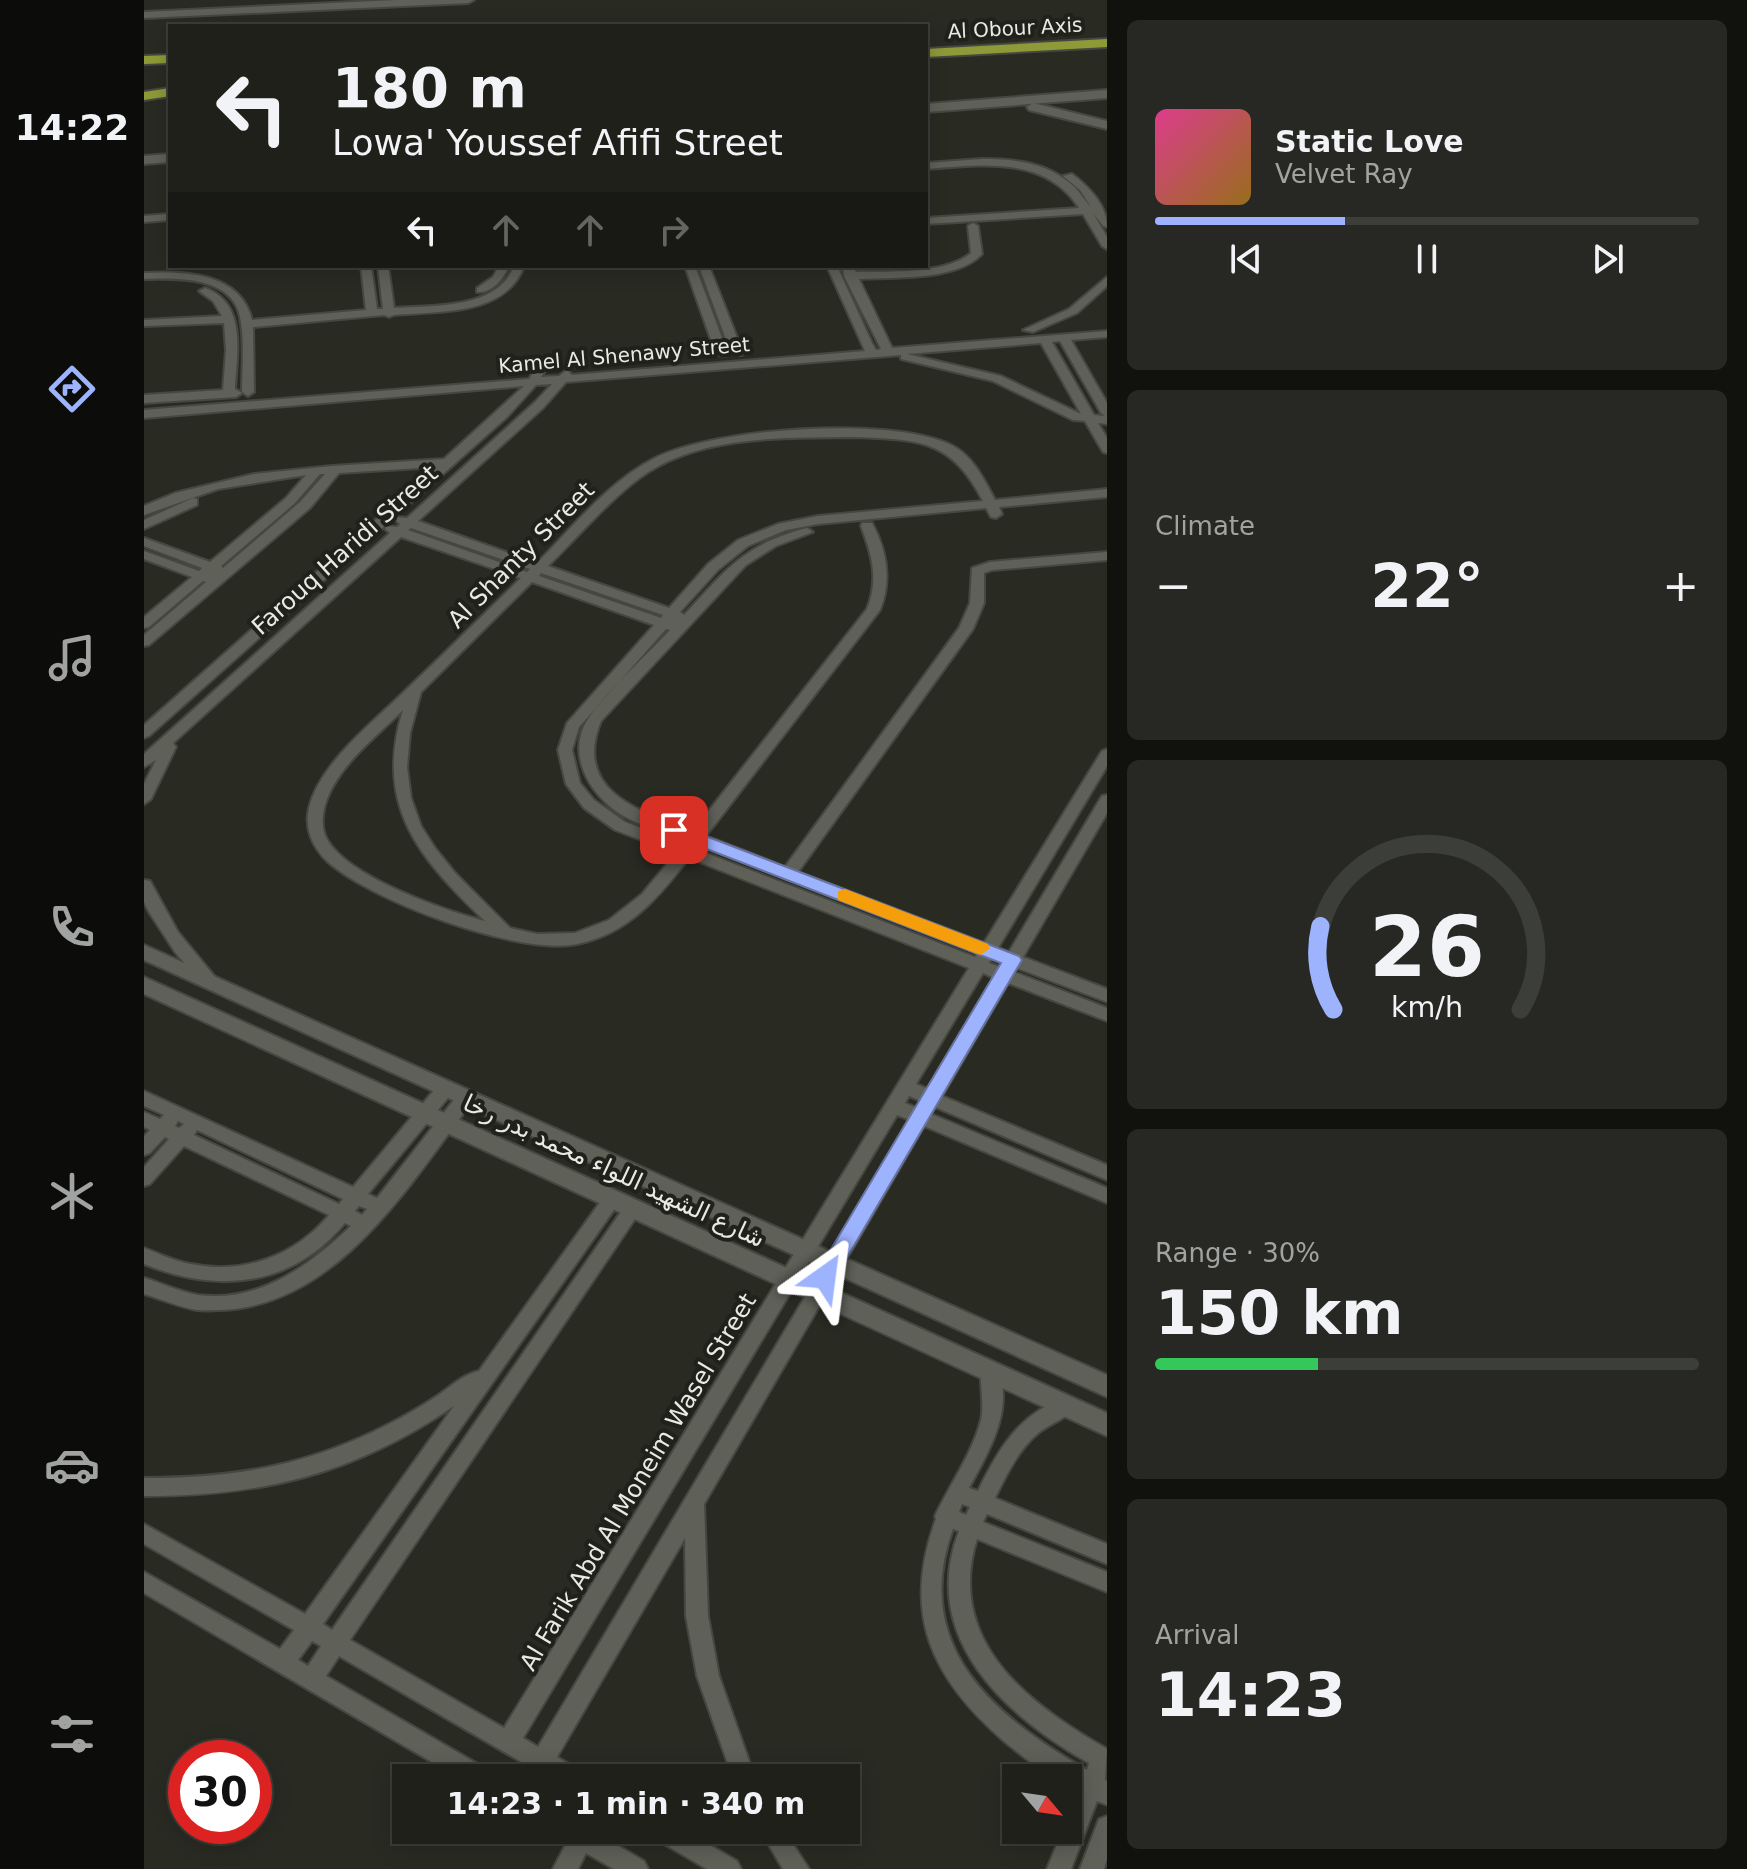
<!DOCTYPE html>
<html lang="en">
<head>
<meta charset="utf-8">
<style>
	body { margin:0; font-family:"DejaVu Sans",Vazirmatn,sans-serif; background:#272823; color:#f1f3f6; height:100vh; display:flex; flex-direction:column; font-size:30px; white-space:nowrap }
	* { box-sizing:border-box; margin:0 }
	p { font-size:26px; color:#a1a3a2 }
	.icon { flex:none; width:44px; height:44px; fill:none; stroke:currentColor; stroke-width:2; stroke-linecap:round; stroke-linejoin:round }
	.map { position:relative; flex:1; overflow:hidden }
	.sheet { display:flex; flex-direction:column; gap:20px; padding:20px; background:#11120e; width:640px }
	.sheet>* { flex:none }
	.banner { position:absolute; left:24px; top:24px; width:760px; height:244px; border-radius:0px; box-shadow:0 4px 20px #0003,0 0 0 2px #3c3e39; background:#1f201a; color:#f1f3f6; overflow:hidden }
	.needle { width:52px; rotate:119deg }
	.tools { position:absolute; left:858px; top:1764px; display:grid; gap:16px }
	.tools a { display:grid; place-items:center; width:80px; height:80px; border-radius:0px; background:#1f201a; box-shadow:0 4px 20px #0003,0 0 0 2px #3c3e39; font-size:40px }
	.speed { position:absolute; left:24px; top:1740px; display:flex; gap:16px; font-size:40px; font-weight:700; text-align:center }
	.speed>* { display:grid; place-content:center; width:104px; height:104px; border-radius:50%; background:#1f201a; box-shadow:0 4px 20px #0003,0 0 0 2px #3c3e39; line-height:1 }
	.speed .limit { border:12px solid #d22; background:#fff; color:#111 }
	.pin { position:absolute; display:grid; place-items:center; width:68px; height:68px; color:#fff; margin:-34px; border-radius:16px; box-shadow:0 4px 12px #0006 }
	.me { position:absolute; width:88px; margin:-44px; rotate:31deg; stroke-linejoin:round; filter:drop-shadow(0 0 6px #0008) }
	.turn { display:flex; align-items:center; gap:28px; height:168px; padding:0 32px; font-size:36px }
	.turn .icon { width:104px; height:104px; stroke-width:2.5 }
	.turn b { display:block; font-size:56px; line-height:68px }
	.lanes { display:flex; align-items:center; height:76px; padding:0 32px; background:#0003; justify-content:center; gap:40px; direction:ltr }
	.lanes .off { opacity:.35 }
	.big { font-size:60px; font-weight:800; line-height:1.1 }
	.sheet .widget { flex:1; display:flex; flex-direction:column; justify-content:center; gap:12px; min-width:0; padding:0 28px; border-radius:12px; background:#272823 }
	.sheet .dial { align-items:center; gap:0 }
	.dial svg { height:208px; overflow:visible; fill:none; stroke:#3c3e39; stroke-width:7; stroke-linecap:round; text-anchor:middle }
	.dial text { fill:#f1f3f6; stroke:none }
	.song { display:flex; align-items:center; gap:24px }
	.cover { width:96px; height:96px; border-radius:12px; background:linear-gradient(135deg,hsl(330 70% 55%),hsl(40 70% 35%)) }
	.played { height:8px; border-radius:4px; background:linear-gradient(90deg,#9eb3fd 35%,#3c3e39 35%) }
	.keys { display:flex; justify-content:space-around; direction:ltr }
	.heat { display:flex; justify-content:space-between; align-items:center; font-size:44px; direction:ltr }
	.charge { height:12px; border-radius:6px; background:linear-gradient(90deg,#34c759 30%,#3c3e39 0) }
	.trip { position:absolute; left:248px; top:1764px; width:468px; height:80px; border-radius:0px; background:#1f201a; box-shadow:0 4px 20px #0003,0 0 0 2px #3c3e39; font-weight:800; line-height:80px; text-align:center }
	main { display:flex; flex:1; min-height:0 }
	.tabs { display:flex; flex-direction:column; width:144px; justify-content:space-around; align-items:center; background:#0c0d0a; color:#a1a3a2 }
	.tabs .icon { width:56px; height:56px }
	.tabs .active { color:#9eb3fd }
	.tabs b { font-size:36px; color:#f1f3f6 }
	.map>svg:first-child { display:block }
</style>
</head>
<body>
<main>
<nav class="tabs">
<b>14:22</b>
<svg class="icon active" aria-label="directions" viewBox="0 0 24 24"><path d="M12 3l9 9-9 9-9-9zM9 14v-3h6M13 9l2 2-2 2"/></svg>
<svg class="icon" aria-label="music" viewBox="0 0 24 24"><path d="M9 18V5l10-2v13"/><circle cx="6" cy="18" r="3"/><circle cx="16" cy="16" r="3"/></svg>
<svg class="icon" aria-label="phone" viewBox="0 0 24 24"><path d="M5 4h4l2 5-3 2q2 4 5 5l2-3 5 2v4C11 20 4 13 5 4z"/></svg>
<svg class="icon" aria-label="climate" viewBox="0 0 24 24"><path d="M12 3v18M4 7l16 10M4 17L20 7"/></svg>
<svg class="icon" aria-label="car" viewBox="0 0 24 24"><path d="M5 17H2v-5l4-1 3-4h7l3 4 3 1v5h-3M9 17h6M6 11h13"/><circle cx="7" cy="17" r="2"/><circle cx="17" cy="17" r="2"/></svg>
<svg class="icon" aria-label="filters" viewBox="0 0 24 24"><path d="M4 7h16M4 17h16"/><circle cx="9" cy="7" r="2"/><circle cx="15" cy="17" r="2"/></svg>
</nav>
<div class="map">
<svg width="963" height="1869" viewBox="0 0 963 1869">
	<rect width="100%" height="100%" fill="#292b23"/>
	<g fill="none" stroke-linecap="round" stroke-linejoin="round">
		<g stroke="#464740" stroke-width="4">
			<g id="minor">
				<path d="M 838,159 C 870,159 902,162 927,184 C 935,190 940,200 947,207 L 936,190 L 919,176 L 928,174 C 945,187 963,205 963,227 L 959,226 L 949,213 L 963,237 L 963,249 L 958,246 L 939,214 L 782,224 L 782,218 L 935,208 C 901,155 837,165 782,169 L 782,163 Z"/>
				<polygon points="26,214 26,220 0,222 0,216"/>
				<path d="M 829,223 L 834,226 L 838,254 C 813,281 750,277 715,279 L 748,348 L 963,331 L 963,337 L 927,340 L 963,403 L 963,424 L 954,423 L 963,438 L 963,453 L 959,452 L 941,421 L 929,420 L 849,381 L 757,359 L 757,355 L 422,382 L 399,408 L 274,521 L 393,563 C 429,527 465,481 511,458 C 572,428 743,416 805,444 C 828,454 840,479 851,500 L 963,489 L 963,497 L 855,507 L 858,514 L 852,518 L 847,517 L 842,508 L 674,524 L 642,530 L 604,546 L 574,570 L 536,612 L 540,615 C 583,569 599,545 663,528 L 669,532 L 632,546 L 602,565 L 457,721 C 428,792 497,812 549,831 L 723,609 C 735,579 728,555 717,526 L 718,523 L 728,523 C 743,551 748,580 736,610 L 562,836 L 641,867 L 815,628 L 826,603 L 828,568 L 846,562 L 963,552 L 963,560 L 848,570 L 840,573 L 840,603 L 829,629 L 654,872 L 840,943 L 958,751 L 963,749 L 963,766 L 854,948 L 865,952 L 958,796 L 963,795 L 963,813 L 879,957 L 963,989 L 963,1002 L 873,968 L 870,972 L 963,1008 L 963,1021 L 864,983 L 798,1096 L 963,1165 L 963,1180 L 791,1107 L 787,1114 L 963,1188 L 963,1203 L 780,1126 L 560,1504 L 564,1616 L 575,1676 L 611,1778 L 589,1778 L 553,1676 L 542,1616 L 541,1538 L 413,1757 L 435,1770 L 438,1778 L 405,1778 L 195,1656 L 182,1676 L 344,1770 L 347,1778 L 315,1778 L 0,1593 L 0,1572 L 136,1649 L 150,1630 L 0,1544 L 0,1524 L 161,1614 L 310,1406 C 210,1474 120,1496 0,1496 L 0,1478 C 90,1478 164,1466 245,1424 C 261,1416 278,1406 293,1396 C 306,1387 320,1374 335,1371 L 462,1194 L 468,1192 L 474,1194 L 477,1199 L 474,1204 L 179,1624 L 188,1630 L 483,1203 L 489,1201 L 495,1203 L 498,1208 L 495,1213 L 206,1640 L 360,1728 L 825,968 L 545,858 C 514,898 484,934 433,944 C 375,956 228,901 184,862 C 169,848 160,829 165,808 C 176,762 232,720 264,688 C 302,652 339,615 377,578 L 257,537 L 29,743 L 32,747 L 7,799 L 0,804 L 0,784 L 12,760 L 0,767 L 0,754 L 246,533 L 241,529 L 242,526 L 253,527 L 256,524 L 251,520 L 252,517 L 263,518 L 391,402 L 408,384 L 392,385 L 363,417 L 5,736 L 0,738 L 0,725 L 291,467 L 195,473 L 166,508 L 5,645 L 0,646 L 0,635 L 62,582 L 59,581 L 5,627 L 0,628 L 0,617 L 48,577 L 0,559 L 0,551 L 55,571 L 58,568 L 0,546 L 0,538 L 66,562 L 142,498 L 162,475 L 74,489 L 0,515 L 0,506 L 31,493 L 110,474 L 188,466 L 300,459 L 380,386 L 0,418 L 0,410 L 385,379 L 393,366 L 397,364 L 403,368 L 397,377 L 415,376 L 423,370 L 428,375 L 721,351 L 683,266 L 693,266 L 728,343 L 732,350 L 737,349 L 700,276 L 699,266 L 709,266 L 712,272 C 745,271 801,275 827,253 L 824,226 ZM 916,341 L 957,413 L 961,416 L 950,415 L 908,342 ZM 897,343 L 937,414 L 857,376 L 763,354 ZM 712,437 C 776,440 807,439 839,501 L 674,516 L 634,524 L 594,540 L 564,564 L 525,608 L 404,566 C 434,537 463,502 497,477 C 556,434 643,438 712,437 ZM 176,474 L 181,474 L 156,502 L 79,568 L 77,566 L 150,504 ZM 267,528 L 386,569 L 383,572 L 264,530 ZM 397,573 L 519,615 L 517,618 L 395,576 ZM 388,582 L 510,625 L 423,723 L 414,750 L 422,784 L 440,808 L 471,830 L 532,853 L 498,894 L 465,920 L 431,933 L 393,934 L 366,928 L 312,874 L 291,848 L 277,826 L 267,798 L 263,767 L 266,733 L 277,692 ZM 522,629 L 526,630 C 502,656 466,688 446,716 C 420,752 445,795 478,815 C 497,826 521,832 542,840 L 539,844 L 481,822 L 450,800 L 436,783 L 428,750 L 435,727 ZM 259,710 C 229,806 276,859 341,921 C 299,910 207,878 184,841 C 176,829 178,812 183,799 C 197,763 232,737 259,710 ZM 555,845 L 834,953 L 831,957 L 551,849 ZM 848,958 L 859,963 L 856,967 L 845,963 ZM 839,973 L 850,978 L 784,1089 L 772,1084 ZM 765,1096 L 777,1101 L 773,1108 L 761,1103 ZM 753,1115 L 766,1120 L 394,1747 L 379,1738 ZM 168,1641 L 177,1646 L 164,1666 L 154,1660 Z"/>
				<path d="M 217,266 L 227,266 L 233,309 L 239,309 L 234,266 L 244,266 L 250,308 C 288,305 353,310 370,266 L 380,266 C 362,316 294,311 250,315 L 245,317 L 240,315 L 109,327 L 110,392 L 104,396 L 98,392 C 98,368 101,341 96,317 C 88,276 32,278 0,279 L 0,273 C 41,271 96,272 108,320 L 222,310 Z"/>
				<path d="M 355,266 L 365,266 C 359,279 349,293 333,292 L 333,288 L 349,277 Z"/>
				<polygon points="541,266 551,266 584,354 582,356 572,354"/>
				<polygon points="555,266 565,266 599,353 597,355 587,353"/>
				<polygon points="963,277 963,286 933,313 889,332 879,330 925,309"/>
				<path d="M 61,288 C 103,303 93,353 91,389 L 98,393 L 92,397 L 0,403 L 0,395 L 79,390 L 82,350 L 80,323 L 0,326 L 0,320 L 78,316 L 69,301 L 55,291 Z"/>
				<polygon points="49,498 53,499 53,505 0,529 0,520"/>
				<polygon points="0,880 6,881 34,932 71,977 73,981 71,985 59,985 31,952 5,912 0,902"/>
				<path d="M 302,1081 L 308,1083 L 311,1088 L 308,1093 L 224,1194 L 233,1198 L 316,1092 L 328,1092 L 331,1097 L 328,1102 C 265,1185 194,1305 77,1310 C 70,1310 60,1311 53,1310 C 35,1307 17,1299 0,1294 L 0,1278 C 17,1283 36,1292 54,1295 C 115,1303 165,1266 207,1226 L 201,1223 C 148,1287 74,1294 0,1264 L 0,1248 C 16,1254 30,1261 47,1264 C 99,1275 151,1256 185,1215 L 40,1146 L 6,1184 L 0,1186 L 0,1167 L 25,1139 L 21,1137 L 6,1153 L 0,1155 L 0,1136 L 6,1130 L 0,1127 L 0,1112 L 16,1119 L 20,1115 L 0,1106 L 0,1091 L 209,1187 L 296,1083 ZM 34,1121 L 40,1124 L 35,1128 L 31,1126 ZM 53,1130 L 199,1199 L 195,1204 L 50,1135 ZM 215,1206 L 223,1209 L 218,1215 L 211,1211 Z"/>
				<path d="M 845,1363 L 852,1365 C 872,1407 845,1451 825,1488 L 834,1491 C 855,1448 875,1414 922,1397 L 929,1400 L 932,1406 C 927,1417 902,1425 892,1435 C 873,1452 862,1476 851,1498 L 963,1544 L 963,1564 L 843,1514 L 839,1522 L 963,1572 L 963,1592 L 833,1539 C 801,1641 884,1704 963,1749 L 961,1780 L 963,1781 L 963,1805 L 953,1801 L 927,1869 L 903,1869 L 919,1830 L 924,1830 L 924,1817 L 935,1790 L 924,1784 L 924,1778 C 903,1778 877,1755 861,1742 C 787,1678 757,1614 792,1519 L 791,1516 C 805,1486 828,1454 837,1420 C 841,1404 834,1374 838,1365 ZM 818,1504 L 826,1507 L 822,1515 L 815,1512 ZM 809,1529 L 815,1531 C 774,1638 862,1716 945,1763 L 943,1770 C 850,1717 766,1646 809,1529 Z"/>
				<polygon points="963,1816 963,1859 960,1869 936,1869 955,1819"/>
				<polygon points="414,1830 447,1830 500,1861 504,1869 470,1869 442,1853 434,1869 409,1869 423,1842 417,1838"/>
				<polygon points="507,1830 540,1830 593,1861 597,1869 563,1869 510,1838"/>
				<polygon points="616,1830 640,1830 665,1869 639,1869"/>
			</g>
		</g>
		<g stroke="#464740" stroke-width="4">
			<g id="tertiary">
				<polygon points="252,0 330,0 324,3 0,18 0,12"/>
				<polygon points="963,90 963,98 782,112 782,104"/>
				<polygon points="889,103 963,121 963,129 885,110 883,107"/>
				<polygon points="26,154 26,162 0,164 0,156"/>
				<polygon points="0,945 963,1375 963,1397 0,960"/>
				<polygon points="0,977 963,1413 963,1436 0,994"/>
			</g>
		</g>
		<g stroke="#464740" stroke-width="4">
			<g id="trunk">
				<polygon points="963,39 963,47 782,57 782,49"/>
				<polygon points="26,55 26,63 0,64 0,56"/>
				<polygon points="26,88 26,96 0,100 0,92"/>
			</g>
		</g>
		<use href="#minor" fill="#5f6058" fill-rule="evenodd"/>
		<use href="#tertiary" fill="#5f6058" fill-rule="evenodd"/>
		<use href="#trunk" fill="#8e9a38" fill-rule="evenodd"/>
	</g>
	<polygon fill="#9eb3fd" stroke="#6774a4" stroke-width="2" points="530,824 875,956 878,960 688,1283 674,1283 670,1277 674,1271 857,963 524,834 524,826"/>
	<polygon fill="#f59e0b" points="701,889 844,944 846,948 837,955 831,953 694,900 694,891"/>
	<g text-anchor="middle" stroke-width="8" stroke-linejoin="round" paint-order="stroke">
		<g font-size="20" fill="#e9eae5" stroke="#20211a">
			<text transform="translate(871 28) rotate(-3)" y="7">Al Obour Axis</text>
			<text transform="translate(480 355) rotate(-5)" y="7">Kamel Al Shenawy Street</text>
		</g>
		<g font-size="24" fill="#e9eae5" stroke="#20211a">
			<text transform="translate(201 550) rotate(-42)" y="8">Farouq Haridi Street</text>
			<text transform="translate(377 555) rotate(-45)" y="8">Al Shanty Street</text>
			<text transform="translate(470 1171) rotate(25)" y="8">شارع الشهيد اللواء محمد بدر رخا</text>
			<text transform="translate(494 1482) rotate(-59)" y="8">Al Farik Abd Al Moneim Wasel Street</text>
		</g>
	</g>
</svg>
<div class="tools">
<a><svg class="needle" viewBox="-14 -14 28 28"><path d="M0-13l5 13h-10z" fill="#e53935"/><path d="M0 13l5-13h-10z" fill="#a1a3a2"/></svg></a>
</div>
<div class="speed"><div class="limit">30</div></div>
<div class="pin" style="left:530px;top:830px;background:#d93025"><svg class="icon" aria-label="arrive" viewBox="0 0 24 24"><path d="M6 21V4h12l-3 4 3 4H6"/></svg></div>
<svg class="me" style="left:681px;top:1277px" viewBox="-20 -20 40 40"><path d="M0-17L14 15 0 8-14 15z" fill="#9eb3fd" stroke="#fff" stroke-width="4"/></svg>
<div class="trip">14:23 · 1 min · 340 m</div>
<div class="banner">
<div class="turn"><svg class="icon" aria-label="left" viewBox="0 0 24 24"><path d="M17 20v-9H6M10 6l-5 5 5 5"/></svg><div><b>180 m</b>Lowa' Youssef Afifi Street</div></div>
<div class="lanes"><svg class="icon" aria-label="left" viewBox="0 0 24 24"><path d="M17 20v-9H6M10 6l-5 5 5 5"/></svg><svg class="icon off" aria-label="ahead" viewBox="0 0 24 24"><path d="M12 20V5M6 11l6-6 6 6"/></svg><svg class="icon off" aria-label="ahead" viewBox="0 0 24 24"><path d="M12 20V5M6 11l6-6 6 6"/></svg><svg class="icon off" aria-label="right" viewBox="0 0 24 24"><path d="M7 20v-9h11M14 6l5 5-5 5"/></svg></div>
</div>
</div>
<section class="sheet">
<div class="widget">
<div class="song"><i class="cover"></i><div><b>Static Love</b><p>Velvet Ray</p></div></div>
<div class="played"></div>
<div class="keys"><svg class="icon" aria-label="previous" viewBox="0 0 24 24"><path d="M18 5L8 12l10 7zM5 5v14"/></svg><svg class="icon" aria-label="pause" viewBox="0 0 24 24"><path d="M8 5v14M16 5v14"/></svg><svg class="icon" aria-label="next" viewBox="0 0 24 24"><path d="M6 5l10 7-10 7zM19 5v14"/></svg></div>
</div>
<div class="widget"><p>Climate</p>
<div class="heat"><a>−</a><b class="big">22°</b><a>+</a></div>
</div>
<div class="widget dial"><svg viewBox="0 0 100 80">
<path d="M14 69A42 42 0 1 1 86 69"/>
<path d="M14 69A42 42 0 0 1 9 37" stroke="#9eb3fd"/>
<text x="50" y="56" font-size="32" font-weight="700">26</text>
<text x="50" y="72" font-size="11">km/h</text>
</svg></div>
<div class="widget"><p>Range · 30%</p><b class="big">150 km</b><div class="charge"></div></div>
<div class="widget"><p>Arrival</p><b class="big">14:23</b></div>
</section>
</main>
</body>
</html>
